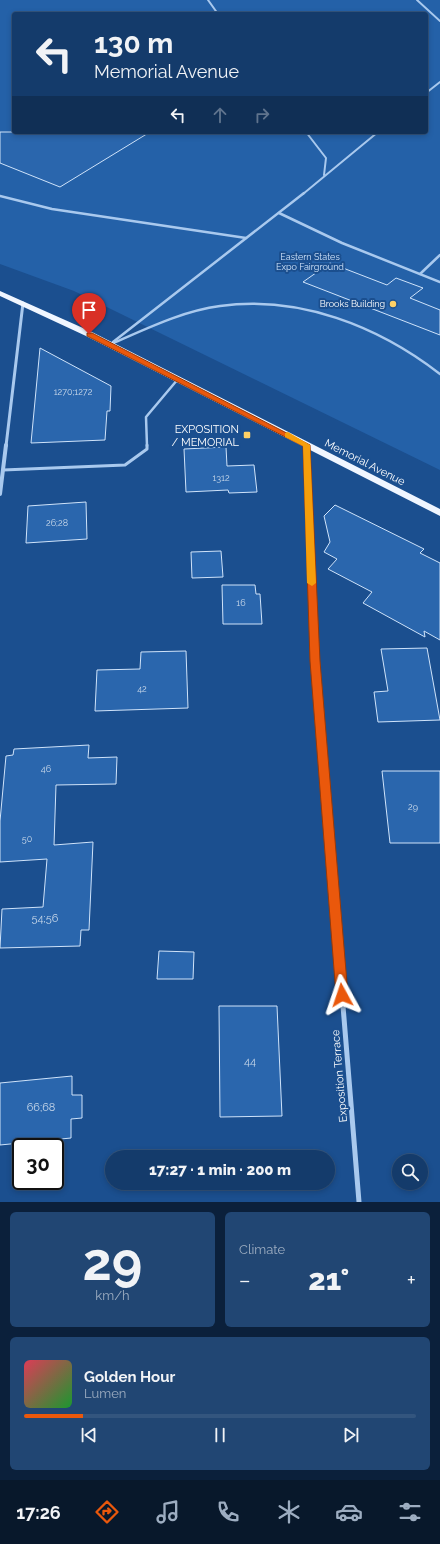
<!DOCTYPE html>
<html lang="en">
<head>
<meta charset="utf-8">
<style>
	body { margin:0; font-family:Raleway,sans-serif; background:#214673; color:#f1f3f6; height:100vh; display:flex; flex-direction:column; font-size:15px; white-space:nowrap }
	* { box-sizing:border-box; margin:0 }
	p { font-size:13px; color:#9dadc1 }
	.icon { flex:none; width:22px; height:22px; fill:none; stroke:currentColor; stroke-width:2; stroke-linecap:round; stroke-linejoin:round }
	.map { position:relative; height:1202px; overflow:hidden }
	.sheet { display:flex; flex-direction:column; gap:10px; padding:10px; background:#0b203b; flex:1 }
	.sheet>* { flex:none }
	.banner { position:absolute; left:12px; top:12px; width:416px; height:122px; border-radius:4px; box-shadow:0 2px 6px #0003,0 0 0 1px #33557e; background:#143b6b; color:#f1f3f6; overflow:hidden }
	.controls { position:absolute; left:392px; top:1154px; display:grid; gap:8px }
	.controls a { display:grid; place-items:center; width:36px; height:36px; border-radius:50%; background:#143b6b; box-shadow:0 2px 6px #0003,0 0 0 1px #33557e; font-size:20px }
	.speed { position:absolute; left:12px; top:1138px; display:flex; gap:8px; font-size:20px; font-weight:700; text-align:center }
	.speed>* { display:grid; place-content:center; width:52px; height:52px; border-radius:50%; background:#143b6b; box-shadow:0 2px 6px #0003,0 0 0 1px #33557e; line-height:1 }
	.speed .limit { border:2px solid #111; border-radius:6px; background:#fff; color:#111 }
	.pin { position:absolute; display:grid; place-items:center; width:34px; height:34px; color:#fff; margin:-41px -17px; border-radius:50% 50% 50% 0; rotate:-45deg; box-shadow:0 0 4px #0007 }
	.pin .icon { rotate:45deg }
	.me { position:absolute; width:44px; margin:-22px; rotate:355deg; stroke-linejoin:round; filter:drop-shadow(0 0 3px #0008) }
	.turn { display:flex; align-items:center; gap:14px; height:84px; padding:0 16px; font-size:18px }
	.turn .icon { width:52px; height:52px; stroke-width:2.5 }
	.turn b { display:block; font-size:28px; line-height:34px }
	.lanes { display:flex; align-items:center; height:38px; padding:0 16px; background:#0003; justify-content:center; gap:20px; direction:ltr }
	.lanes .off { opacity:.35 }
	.big { font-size:30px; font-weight:800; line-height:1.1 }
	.sheet .card { flex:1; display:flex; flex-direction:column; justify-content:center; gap:6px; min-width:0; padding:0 14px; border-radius:6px; background:#214673 }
	.sheet .dial { align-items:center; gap:0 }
	.dial b { font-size:52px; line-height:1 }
	.song { display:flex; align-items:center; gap:12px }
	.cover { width:48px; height:48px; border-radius:6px; background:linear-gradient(135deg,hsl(350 70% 55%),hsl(130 70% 35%)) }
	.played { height:4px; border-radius:2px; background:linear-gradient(90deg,#ea580c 15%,#33557e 15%) }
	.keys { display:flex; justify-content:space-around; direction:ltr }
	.heat { display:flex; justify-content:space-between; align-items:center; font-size:22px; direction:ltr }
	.sheet .tiles { flex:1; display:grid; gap:10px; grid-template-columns:1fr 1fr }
	.card:last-child { grid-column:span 2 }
	.trip { position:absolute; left:105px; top:1150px; width:230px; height:40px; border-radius:20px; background:#143b6b; box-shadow:0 2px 6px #0003,0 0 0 1px #33557e; font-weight:800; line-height:40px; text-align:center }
	.tabs { display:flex; height:64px; justify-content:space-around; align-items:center; background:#08182b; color:#9dadc1 }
	.tabs .icon { width:28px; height:28px }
	.tabs .current { color:#ea580c }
	.tabs b { font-size:18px; color:#f1f3f6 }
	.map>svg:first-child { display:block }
</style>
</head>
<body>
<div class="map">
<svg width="440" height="1202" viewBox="0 0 440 1202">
	<rect width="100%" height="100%" fill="#1b4f8f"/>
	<path fill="#2461a8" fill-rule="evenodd" d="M 0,0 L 440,0 L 440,470 L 74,291 L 0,264 ZM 14,14 L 426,14 L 426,132 L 14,132 Z"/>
	<g fill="#2a66ad" stroke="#cfe3fa">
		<polygon points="0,132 150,132 60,187 0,163"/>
		<polygon points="330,263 387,285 396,278 423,288 410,298 440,310 440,335 303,282"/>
		<polygon points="40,348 111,386 110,411 107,411 105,440 31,443"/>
		<polygon points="226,447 227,466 254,465 257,492 229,493 228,490 186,492 184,449"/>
		<polygon points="86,502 87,539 26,543 28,506"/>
		<polygon points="335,505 424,549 420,553 440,563 440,640 424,631 425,637 363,603 372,592 328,569 337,559 324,552 330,542 324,516"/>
		<polygon points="221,551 223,577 192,578 191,552"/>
		<polygon points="222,585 255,585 256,594 260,594 262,624 223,624"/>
		<polygon points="427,648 440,720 378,722 374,692 388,691 381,649"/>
		<polygon points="186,651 188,708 95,711 97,670 140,669 141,652"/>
		<polygon points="89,745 88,758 117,757 116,784 56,785 54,845 93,842 89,930 81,930 80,946 0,948 2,909 43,907 47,859 0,862 0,821 6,756 13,755 14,749"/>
		<polygon points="382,771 440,771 440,843 390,843"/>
		<polygon points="159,951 194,952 193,979 157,979"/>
		<polygon points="219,1006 277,1006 282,1116 220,1117"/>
		<polygon points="72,1076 72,1095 82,1095 82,1118 71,1119 71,1138 0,1145 0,1083"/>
	</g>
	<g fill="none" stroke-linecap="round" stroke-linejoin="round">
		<g stroke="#a9c9ee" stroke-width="2">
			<polyline points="208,0 218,14"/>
			<polyline points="417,0 440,21"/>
			<polyline points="426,93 440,82"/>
			<polyline points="306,132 326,158 324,175"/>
			<polyline points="303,194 378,132"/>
		</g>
		<g stroke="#a9c9ee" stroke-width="2.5">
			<polyline points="0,196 52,209 246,238"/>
			<polyline points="279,213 342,243 440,282"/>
			<polyline points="420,274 440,255"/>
			<polyline points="113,342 304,193"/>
			<path d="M 111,344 C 146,329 182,311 220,306 C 299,295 378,326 440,374"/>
			<polyline points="147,446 146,417 178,379"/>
		</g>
		<polyline stroke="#a9c9ee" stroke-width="3" points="3,470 125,465 147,449 147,445"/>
		<polyline stroke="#a9c9ee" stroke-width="3" points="6,446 23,303"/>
		<g stroke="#a9c9ee" stroke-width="4">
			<polyline points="307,445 315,661 324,774"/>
			<polyline points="0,494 6,445"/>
		</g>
		<polyline stroke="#a9c9ee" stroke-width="5" points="324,773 359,1202"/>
		<polygon fill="#f0f6ff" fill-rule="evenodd" points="0,291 92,332 440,509 440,516 86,336 0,296"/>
	</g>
	<polygon fill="#ea580c" stroke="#983908" points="87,333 92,333 310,445 320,661 348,995 346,1000 342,1001 338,1000 336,995 310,661 303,446 87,336"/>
	<polygon fill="#f59e0b" points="288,432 310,445 316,583 312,586 307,583 303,446 285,437 285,433"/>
	<g fill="#ffd166" stroke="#1b4f8f" stroke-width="1.5">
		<circle cx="393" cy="304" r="4"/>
		<rect x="243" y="431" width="8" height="8" rx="2"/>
	</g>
	<g text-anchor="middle" stroke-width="4" stroke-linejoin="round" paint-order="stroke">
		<g font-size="9" fill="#cfe3fa" stroke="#1b4f8f">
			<text x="310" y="260">Eastern States<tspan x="310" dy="10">Expo Fairground</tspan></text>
		</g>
		<g font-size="9" fill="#fff" stroke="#1b4f8f" text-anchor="end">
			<text x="385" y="307">Brooks Building</text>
		</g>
		<g font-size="9" fill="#cad9ea">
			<text x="73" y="395">1270;1272</text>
			<text x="221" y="481">1312</text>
			<text x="57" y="526">26;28</text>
			<text x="241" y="606">16</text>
			<text x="142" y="692">42</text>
			<text x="46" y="772">46</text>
			<text x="413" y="810">29</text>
			<text x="27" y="842">50</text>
		</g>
		<g font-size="11" fill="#fff" stroke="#1b4f8f" text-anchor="end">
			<text x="239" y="433">EXPOSITION<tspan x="239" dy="13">/ MEMORIAL</tspan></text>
		</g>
		<g font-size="11" fill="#fff" stroke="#1b4f8f">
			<text transform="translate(365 462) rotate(27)" y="4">Memorial Avenue</text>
			<text transform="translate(339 1076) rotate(-95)" y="4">Exposition Terrace</text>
		</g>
		<g font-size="11" fill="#cad9ea">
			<text x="45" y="922">54;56</text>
			<text x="250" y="1065">44</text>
			<text x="41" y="1111">66;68</text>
		</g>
	</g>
</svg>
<div class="controls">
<a><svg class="icon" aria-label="search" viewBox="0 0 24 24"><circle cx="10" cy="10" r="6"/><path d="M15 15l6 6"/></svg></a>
</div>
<div class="speed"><div class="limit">30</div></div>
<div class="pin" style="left:89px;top:334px;background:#d93025"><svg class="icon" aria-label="arrive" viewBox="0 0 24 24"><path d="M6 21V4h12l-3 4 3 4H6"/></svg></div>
<svg class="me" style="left:342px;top:995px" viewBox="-20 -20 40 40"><path d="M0-17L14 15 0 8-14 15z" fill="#ea580c" stroke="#fff" stroke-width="4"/></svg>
<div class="trip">17:27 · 1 min · 200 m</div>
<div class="banner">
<div class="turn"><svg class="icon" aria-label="left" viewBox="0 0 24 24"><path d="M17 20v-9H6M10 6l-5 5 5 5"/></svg><div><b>130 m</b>Memorial Avenue</div></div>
<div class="lanes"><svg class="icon" aria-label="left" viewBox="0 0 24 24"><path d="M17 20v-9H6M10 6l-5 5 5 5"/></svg><svg class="icon off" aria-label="ahead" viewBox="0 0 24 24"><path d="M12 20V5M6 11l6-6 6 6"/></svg><svg class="icon off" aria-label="right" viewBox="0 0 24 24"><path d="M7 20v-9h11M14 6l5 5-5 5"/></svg></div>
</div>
</div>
<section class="sheet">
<div class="tiles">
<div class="card dial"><b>29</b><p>km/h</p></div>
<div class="card"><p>Climate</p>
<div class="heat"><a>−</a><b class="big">21°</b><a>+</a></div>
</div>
<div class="card">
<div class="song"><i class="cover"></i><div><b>Golden Hour</b><p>Lumen</p></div></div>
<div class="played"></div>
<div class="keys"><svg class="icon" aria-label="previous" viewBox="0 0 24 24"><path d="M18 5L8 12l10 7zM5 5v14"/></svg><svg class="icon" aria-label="pause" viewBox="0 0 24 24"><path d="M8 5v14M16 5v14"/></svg><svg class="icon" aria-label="next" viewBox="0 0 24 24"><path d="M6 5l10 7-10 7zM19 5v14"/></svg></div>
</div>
</div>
</section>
<nav class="tabs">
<b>17:26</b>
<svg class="icon current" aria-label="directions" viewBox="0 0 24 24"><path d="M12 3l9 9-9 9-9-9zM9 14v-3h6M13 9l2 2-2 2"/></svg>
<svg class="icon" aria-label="music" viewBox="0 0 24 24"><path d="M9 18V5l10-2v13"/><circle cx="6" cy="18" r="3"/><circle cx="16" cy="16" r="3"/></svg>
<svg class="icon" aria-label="phone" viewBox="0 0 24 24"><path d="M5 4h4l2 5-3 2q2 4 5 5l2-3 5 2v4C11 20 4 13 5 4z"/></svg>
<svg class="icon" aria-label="climate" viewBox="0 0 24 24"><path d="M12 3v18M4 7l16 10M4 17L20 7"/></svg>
<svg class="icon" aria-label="car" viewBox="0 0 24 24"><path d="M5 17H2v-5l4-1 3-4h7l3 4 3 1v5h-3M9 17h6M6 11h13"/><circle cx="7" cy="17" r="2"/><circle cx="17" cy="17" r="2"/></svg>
<svg class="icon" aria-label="filters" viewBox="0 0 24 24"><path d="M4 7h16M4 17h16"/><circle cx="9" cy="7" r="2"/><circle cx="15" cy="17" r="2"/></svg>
</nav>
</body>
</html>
